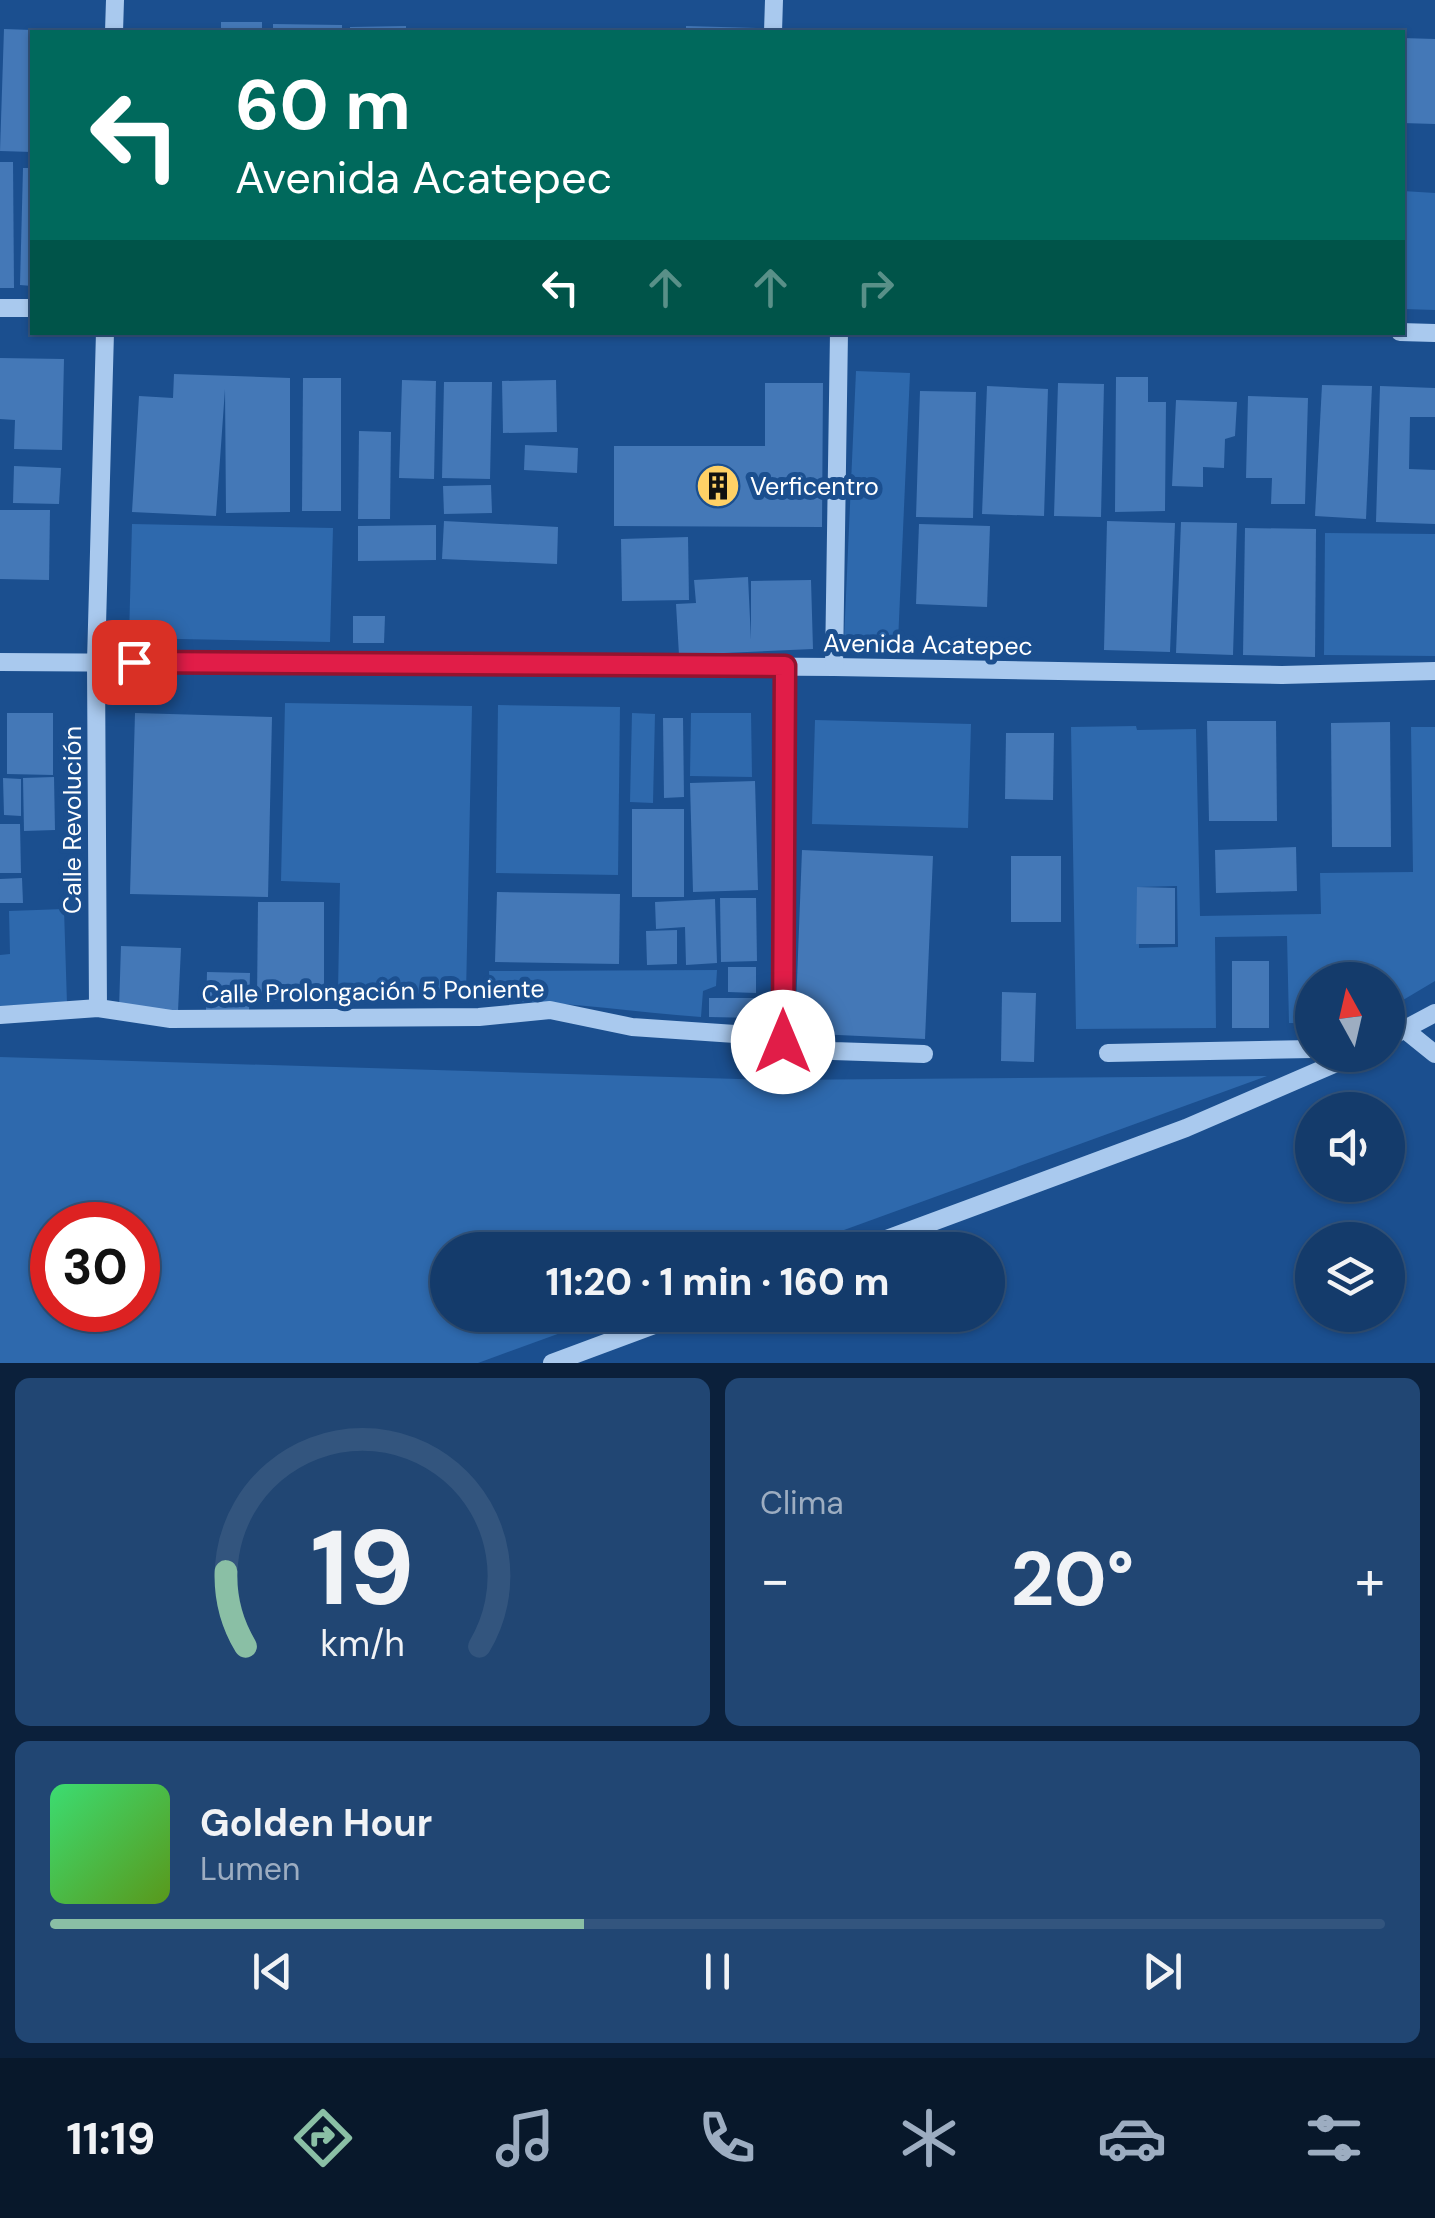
<!DOCTYPE html>
<html lang="es">
<head>
<meta charset="utf-8">
<style>
	body { margin:0; font-family:"DM Sans",sans-serif; background:#214673; color:#f1f3f6; height:100vh; display:flex; flex-direction:column; font-size:38px; white-space:nowrap }
	* { box-sizing:border-box; margin:0 }
	p { font-size:32px; color:#9dadc1 }
	.icon { flex:none; width:55px; height:55px; fill:none; stroke:currentColor; stroke-width:2; stroke-linecap:round; stroke-linejoin:round }
	.map { position:relative; height:1363px; overflow:hidden }
	.side { display:flex; flex-direction:column; gap:15px; padding:15px; background:#0b203b; flex:1 }
	.side>* { flex:none }
	.hud { position:absolute; left:30px; top:30px; width:1375px; height:305px; border-radius:0px; box-shadow:0 2px 8px #0004,0 0 0 2px #33557e; background:#00695c; color:#fff; overflow:hidden }
	.needle { width:65px; rotate:352deg }
	.tools { position:absolute; left:1295px; top:962px; display:grid; gap:20px }
	.tools a { display:grid; place-items:center; width:110px; height:110px; border-radius:50%; background:#143b6b; box-shadow:0 2px 8px #0004,0 0 0 2px #33557e; font-size:50px }
	.speed { position:absolute; left:30px; top:1202px; display:flex; gap:20px; font-size:50px; font-weight:700; text-align:center }
	.speed>* { display:grid; place-content:center; width:130px; height:130px; border-radius:50%; background:#143b6b; box-shadow:0 2px 8px #0004,0 0 0 2px #33557e; line-height:1 }
	.speed .limit { border:15px solid #d22; background:#fff; color:#111 }
	.pin { position:absolute; display:grid; place-items:center; width:85px; height:85px; color:#fff; margin:-42px; border-radius:20px; box-shadow:0 5px 15px #0006 }
	.me { position:absolute; width:110px; margin:-55px; rotate:0deg; stroke-linejoin:round; filter:drop-shadow(0 0 8px #0008) }
	.turn { display:flex; align-items:center; gap:35px; height:210px; padding:0 40px; font-size:45px }
	.turn .icon { width:130px; height:130px; stroke-width:2.5 }
	.turn b { display:block; font-size:70px; line-height:85px }
	.lanes { display:flex; align-items:center; height:95px; padding:0 40px; background:#0003; justify-content:center; gap:50px; direction:ltr }
	.lanes .off { opacity:.35 }
	.big { font-size:75px; font-weight:800; line-height:1.1 }
	.side .tile { flex:1; display:flex; flex-direction:column; justify-content:center; gap:15px; min-width:0; padding:0 35px; border-radius:15px; background:#214673 }
	.side .dial { align-items:center; gap:0 }
	.dial svg { height:260px; overflow:visible; fill:none; stroke:#33557e; stroke-width:7; stroke-linecap:round; text-anchor:middle }
	.dial text { fill:#f1f3f6; stroke:none }
	.song { display:flex; align-items:center; gap:30px }
	.cover { width:120px; height:120px; border-radius:15px; background:linear-gradient(135deg,hsl(140 70% 55%),hsl(90 70% 35%)) }
	.played { height:10px; border-radius:5px; background:linear-gradient(90deg,#8abfa5 40%,#33557e 40%) }
	.keys { display:flex; justify-content:space-around; direction:ltr }
	.heat { display:flex; justify-content:space-between; align-items:center; font-size:55px; direction:ltr }
	.side .tiles { flex:1; display:grid; gap:15px; grid-template-columns:1fr 1fr }
	.tile:last-child { grid-column:span 2 }
	.trip { position:absolute; left:430px; top:1232px; width:575px; height:100px; border-radius:50px; background:#143b6b; box-shadow:0 2px 8px #0004,0 0 0 2px #33557e; font-weight:800; line-height:100px; text-align:center }
	.tabs { display:flex; height:160px; justify-content:space-around; align-items:center; background:#08182b; color:#9dadc1 }
	.tabs .icon { width:70px; height:70px }
	.tabs .selected { color:#8abfa5 }
	.tabs b { font-size:45px; color:#f1f3f6 }
	.map>svg:first-child { display:block }
</style>
</head>
<body>
<div class="map">
<svg width="1435" height="1363" viewBox="0 0 1435 1363">
	<rect width="100%" height="100%" fill="#1b4f8f"/>
	<g fill="#2e69ad" fill-rule="evenodd">
		<polygon points="1403,191 1435,193 1435,310 1403,309"/>
		<polygon points="856,371 910,373 898,642 844,640"/>
		<polygon points="132,524 333,528 330,642 129,638"/>
		<polygon points="1325,533 1435,534 1435,656 1324,655"/>
		<polygon points="285,703 472,706 466,995 338,992 340,883 281,881"/>
		<polygon points="498,705 620,707 618,875 496,873"/>
		<polygon points="632,713 655,714 653,803 630,802"/>
		<polygon points="691,713 751,713 752,777 690,776"/>
		<polygon points="815,720 971,724 968,828 812,824"/>
		<path d="M 1136,726 L 1137,730 L 1196,729 L 1200,916 L 1321,914 L 1320,873 L 1413,872 L 1411,727 L 1435,727 L 1435,981 L 1388,1009 L 1388,980 L 1312,980 L 1312,1023 L 1289,1023 L 1287,936 L 1215,937 L 1216,1028 L 1076,1029 L 1071,727 ZM 1177,886 L 1178,947 L 1139,948 L 1138,887 Z"/>
		<polygon points="64,909 67,1004 0,1006 0,955 10,954 9,911"/>
		<path d="M 717,970 L 716,986 L 703,991 L 701,1017 C 629,1012 563,1000 490,1002 L 489,971 Z"/>
		<path d="M 0,1057 L 771,1080 L 1267,1076 L 789,1250 L 448,1250 L 448,1315 L 610,1315 L 478,1363 L 0,1363 ZM 52,1225 L 138,1225 L 138,1310 L 52,1310 Z"/>
	</g>
	<g fill="#4478b7">
		<rect x="221" y="22" width="41" height="10"/>
		<polygon points="273,24 342,25 342,32 273,32"/>
		<polygon points="406,26 406,32 350,32 350,27"/>
		<polygon points="686,26 757,28 757,32 686,32"/>
		<polygon points="4,29 32,30 32,152 0,151"/>
		<polygon points="1402,38 1435,39 1435,124 1402,123"/>
		<polygon points="0,162 13,162 14,288 0,288"/>
		<polygon points="23,168 32,168 32,286 20,285"/>
		<polygon points="0,358 64,359 62,450 14,449 15,420 0,419"/>
		<polygon points="174,374 290,378 290,512 226,513 225,389 216,516 132,512 139,396 173,398"/>
		<polygon points="1116,377 1148,377 1148,402 1166,402 1165,511 1115,512"/>
		<polygon points="303,378 341,378 341,511 302,511"/>
		<polygon points="402,380 436,381 434,479 399,478"/>
		<polygon points="556,380 557,432 503,433 502,381"/>
		<polygon points="444,382 492,382 490,479 442,478"/>
		<polygon points="765,383 823,383 822,527 614,526 614,446 765,446"/>
		<polygon points="1058,383 1104,384 1101,517 1054,516"/>
		<polygon points="1322,385 1372,386 1366,519 1315,516"/>
		<polygon points="987,386 1048,389 1044,516 982,514"/>
		<polygon points="1380,386 1435,388 1435,417 1410,417 1409,469 1435,470 1435,524 1376,522"/>
		<polygon points="920,391 976,392 973,518 916,517"/>
		<polygon points="1248,396 1308,398 1305,504 1271,504 1272,478 1246,478"/>
		<polygon points="1176,400 1237,402 1235,436 1225,439 1224,468 1203,467 1203,487 1172,486"/>
		<polygon points="359,431 391,432 390,519 358,519"/>
		<polygon points="525,445 578,448 577,473 524,470"/>
		<polygon points="14,466 61,468 59,504 13,503"/>
		<polygon points="491,485 492,513 444,514 443,486"/>
		<polygon points="0,510 50,510 49,580 0,579"/>
		<polygon points="444,521 558,527 557,564 442,559"/>
		<polygon points="1107,521 1175,523 1170,652 1104,650"/>
		<polygon points="1181,522 1237,523 1233,655 1176,653"/>
		<polygon points="919,524 990,526 987,607 916,604"/>
		<polygon points="436,525 436,560 358,561 358,526"/>
		<polygon points="1245,528 1316,529 1315,657 1243,655"/>
		<polygon points="688,537 689,600 622,601 621,539"/>
		<polygon points="748,577 751,640 751,581 811,580 813,649 679,655 676,604 696,603 694,580"/>
		<polygon points="353,616 385,616 384,643 353,643"/>
		<polygon points="7,713 53,713 53,775 7,774"/>
		<polygon points="135,713 272,717 268,897 130,894"/>
		<polygon points="663,718 683,718 684,797 664,798"/>
		<polygon points="1207,721 1276,721 1277,821 1209,821"/>
		<polygon points="1390,722 1391,847 1332,847 1331,723"/>
		<polygon points="1006,733 1054,733 1053,800 1005,799"/>
		<polygon points="54,777 55,830 24,831 23,778"/>
		<polygon points="3,778 21,779 21,816 4,815"/>
		<polygon points="755,781 758,890 693,892 690,783"/>
		<rect x="632" y="809" width="52" height="88"/>
		<polygon points="0,824 20,824 21,873 0,873"/>
		<polygon points="1296,847 1297,891 1216,893 1215,850"/>
		<polygon points="802,850 933,856 925,1039 795,1033"/>
		<rect x="1011" y="856" width="50" height="66"/>
		<polygon points="22,878 23,903 0,903 0,879"/>
		<polygon points="1137,887 1175,888 1175,944 1136,944"/>
		<polygon points="497,892 620,894 619,964 495,962"/>
		<polygon points="720,898 756,898 757,961 721,962"/>
		<polygon points="715,899 717,963 686,965 685,927 656,929 655,902"/>
		<polygon points="258,902 324,902 324,1000 257,1000"/>
		<polygon points="677,930 677,964 647,965 646,931"/>
		<polygon points="121,946 181,948 178,1011 119,1009"/>
		<rect x="1232" y="961" width="37" height="67"/>
		<polygon points="728,967 756,967 756,993 728,992"/>
		<polygon points="207,972 250,973 249,1012 206,1011"/>
		<polygon points="1002,992 1036,993 1034,1062 1001,1061"/>
		<polygon points="709,998 757,998 757,1018 709,1017"/>
	</g>
	<g fill="none" stroke-linecap="round" stroke-linejoin="round">
		<g stroke="#a9c9ee" stroke-width="18">
			<polyline points="114,32 115,0"/>
			<polyline points="773,32 774,0"/>
			<polyline points="0,308 32,308"/>
			<polyline points="1400,332 1435,333"/>
			<polyline points="0,662 834,667 1282,675 1435,671"/>
			<polyline points="834,667 839,332"/>
			<polyline points="98,1008 96,662 105,332"/>
			<polyline points="0,1015 98,1008 171,1019 479,1017 550,1010 632,1027 750,1035 833,1051 924,1054"/>
			<polyline points="1404,1029 1435,1054"/>
			<polyline points="1388,1038 1435,1013"/>
			<polyline points="783,1042 785,666"/>
			<polyline points="1108,1053 1312,1049"/>
			<polyline points="857,1250 1186,1128 1355,1055"/>
			<polyline points="552,1363 681,1315"/>
		</g>
	</g>
	<g fill="none" stroke-linecap="round" stroke-linejoin="round">
		<g stroke="#92132f" stroke-width="25">
			<polyline id="route" points="134,662 785,666 783,1042"/>
		</g>
		<use href="#route" stroke="#e11d48" stroke-width="18"/>
	</g>
	<defs>
		<g id="building-disc" transform="scale(2.25)"><circle r="9.5" fill="#ffd166" stroke="#1b4f8f"/><path d="M-4-6H4V6H1V3H-1V6H-4ZM-2.5-4.3h1.7v1.8h-1.7ZM.8-4.3h1.7v1.8H.8ZM-2.5-1h1.7V.8h-1.7ZM.8-1h1.7V.8H.8Z" fill="#111"/></g>
	</defs>
	<g fill-rule="evenodd">
		<use href="#building-disc" x="718" y="486"/>
	</g>
	<g text-anchor="middle" stroke-width="10" stroke-linejoin="round" paint-order="stroke">
		<g font-size="25" fill="#fff" stroke="#1b4f8f" text-anchor="start">
			<text x="750" y="495">Verficentro</text>
		</g>
		<g font-size="25" fill="#fff" stroke="#1b4f8f">
			<text transform="translate(928 644) rotate(1)" y="9">Avenida Acatepec</text>
			<text transform="translate(72 820) rotate(-90)" y="9">Calle Revolución</text>
			<text transform="translate(373 991) rotate(-1)" y="9">Calle Prolongación 5 Poniente</text>
		</g>
	</g>
</svg>
<div class="tools">
<a><svg class="needle" viewBox="-14 -14 28 28"><path d="M0-13l5 13h-10z" fill="#e53935"/><path d="M0 13l5-13h-10z" fill="#9dadc1"/></svg></a>
<a><svg class="icon" aria-label="sound" viewBox="0 0 24 24"><path d="M4 9h4l5-4v14l-5-4H4zM17 9q2 3 0 6"/></svg></a>
<a><svg class="icon" aria-label="layers" viewBox="0 0 24 24"><path d="M12 4l9 5-9 5-9-5zM3 14l9 5 9-5"/></svg></a>
</div>
<div class="speed"><div class="limit">30</div></div>
<div class="pin" style="left:134px;top:662px;background:#d93025"><svg class="icon" aria-label="arrive" viewBox="0 0 24 24"><path d="M6 21V4h12l-3 4 3 4H6"/></svg></div>
<svg class="me" style="left:783px;top:1042px" viewBox="-20 -20 40 40"><circle r="19" fill="#fff"/><path d="M0-13L10 11 0 6-10 11z" fill="#e11d48"/></svg>
<div class="trip">11:20 · 1 min · 160 m</div>
<div class="hud">
<div class="turn"><svg class="icon" aria-label="left" viewBox="0 0 24 24"><path d="M17 20v-9H6M10 6l-5 5 5 5"/></svg><div><b>60 m</b>Avenida Acatepec</div></div>
<div class="lanes"><svg class="icon" aria-label="left" viewBox="0 0 24 24"><path d="M17 20v-9H6M10 6l-5 5 5 5"/></svg><svg class="icon off" aria-label="ahead" viewBox="0 0 24 24"><path d="M12 20V5M6 11l6-6 6 6"/></svg><svg class="icon off" aria-label="ahead" viewBox="0 0 24 24"><path d="M12 20V5M6 11l6-6 6 6"/></svg><svg class="icon off" aria-label="right" viewBox="0 0 24 24"><path d="M7 20v-9h11M14 6l5 5-5 5"/></svg></div>
</div>
</div>
<section class="side">
<div class="tiles">
<div class="tile dial"><svg viewBox="0 0 100 80">
<path d="M14 69A42 42 0 1 1 86 69"/>
<path d="M14 69A42 42 0 0 1 8 46" stroke="#8abfa5"/>
<text x="50" y="56" font-size="32" font-weight="700">19</text>
<text x="50" y="72" font-size="11">km/h</text>
</svg></div>
<div class="tile"><p>Clima</p>
<div class="heat"><a>−</a><b class="big">20°</b><a>+</a></div>
</div>
<div class="tile">
<div class="song"><i class="cover"></i><div><b>Golden Hour</b><p>Lumen</p></div></div>
<div class="played"></div>
<div class="keys"><svg class="icon" aria-label="previous" viewBox="0 0 24 24"><path d="M18 5L8 12l10 7zM5 5v14"/></svg><svg class="icon" aria-label="pause" viewBox="0 0 24 24"><path d="M8 5v14M16 5v14"/></svg><svg class="icon" aria-label="next" viewBox="0 0 24 24"><path d="M6 5l10 7-10 7zM19 5v14"/></svg></div>
</div>
</div>
</section>
<nav class="tabs">
<b>11:19</b>
<svg class="icon selected" aria-label="directions" viewBox="0 0 24 24"><path d="M12 3l9 9-9 9-9-9zM9 14v-3h6M13 9l2 2-2 2"/></svg>
<svg class="icon" aria-label="music" viewBox="0 0 24 24"><path d="M9 18V5l10-2v13"/><circle cx="6" cy="18" r="3"/><circle cx="16" cy="16" r="3"/></svg>
<svg class="icon" aria-label="phone" viewBox="0 0 24 24"><path d="M5 4h4l2 5-3 2q2 4 5 5l2-3 5 2v4C11 20 4 13 5 4z"/></svg>
<svg class="icon" aria-label="climate" viewBox="0 0 24 24"><path d="M12 3v18M4 7l16 10M4 17L20 7"/></svg>
<svg class="icon" aria-label="car" viewBox="0 0 24 24"><path d="M5 17H2v-5l4-1 3-4h7l3 4 3 1v5h-3M9 17h6M6 11h13"/><circle cx="7" cy="17" r="2"/><circle cx="17" cy="17" r="2"/></svg>
<svg class="icon" aria-label="filters" viewBox="0 0 24 24"><path d="M4 7h16M4 17h16"/><circle cx="9" cy="7" r="2"/><circle cx="15" cy="17" r="2"/></svg>
</nav>
</body>
</html>
